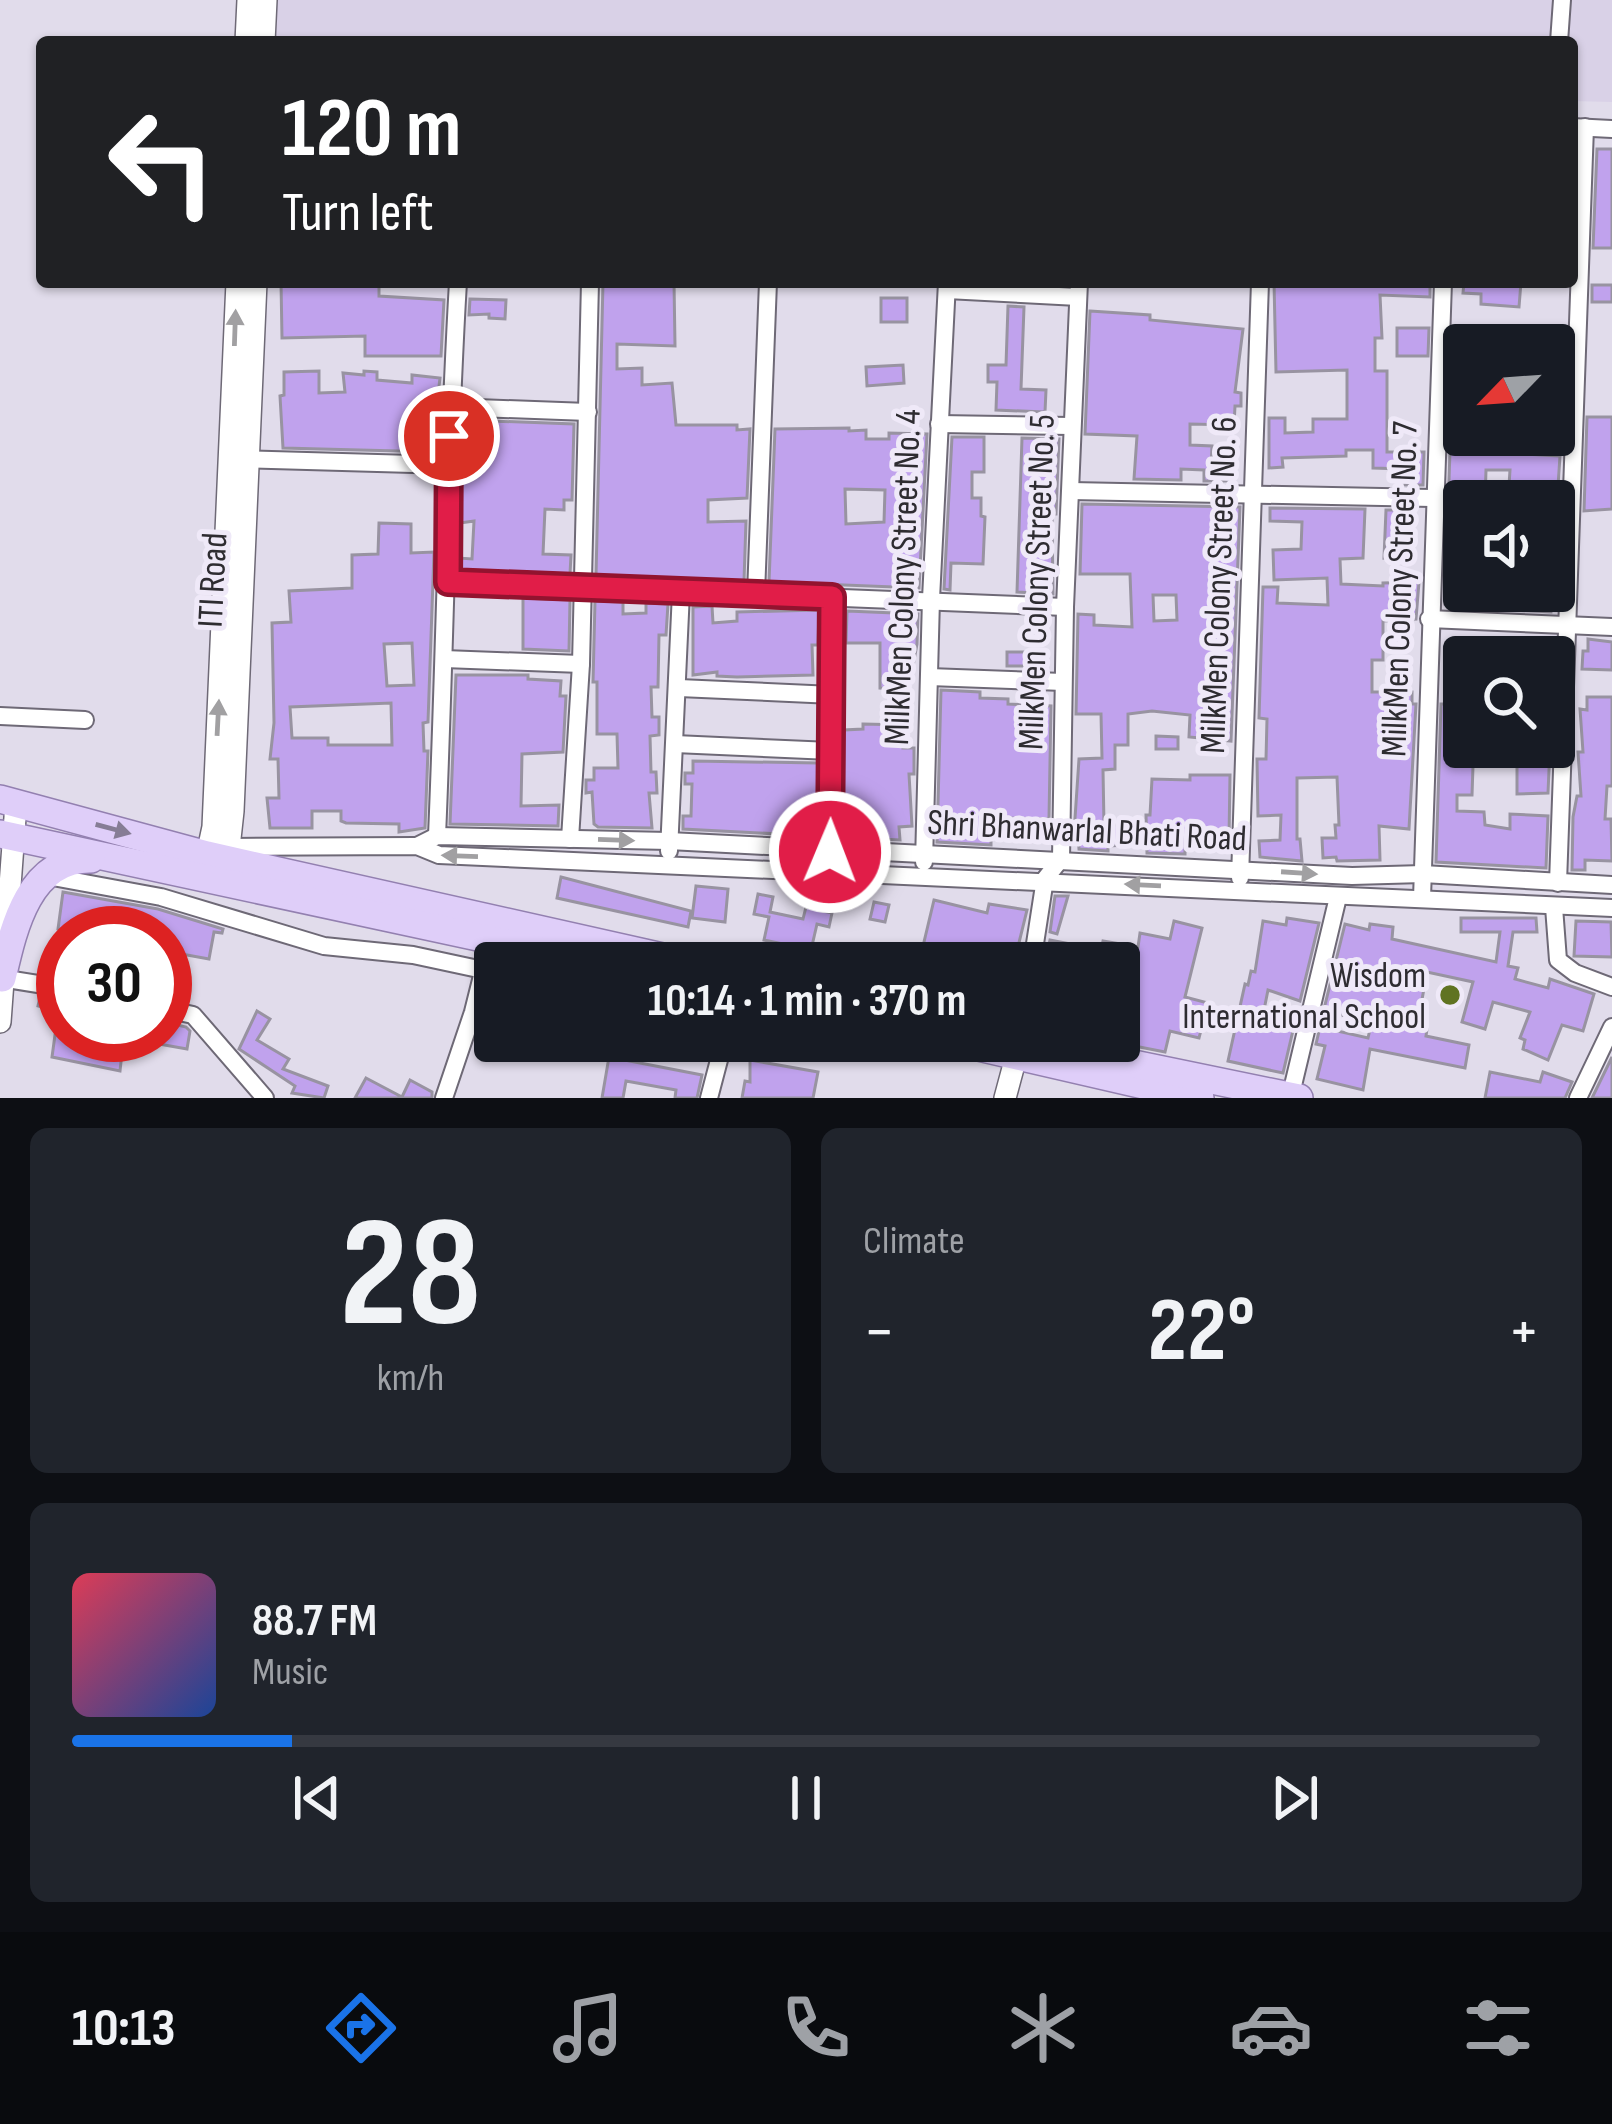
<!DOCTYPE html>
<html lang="en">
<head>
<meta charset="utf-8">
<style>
	body { margin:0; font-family:"Sofia Sans Condensed",sans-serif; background:#20242c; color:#f1f3f6; height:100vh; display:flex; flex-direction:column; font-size:45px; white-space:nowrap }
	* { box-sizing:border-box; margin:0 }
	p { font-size:39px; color:#9ea1a6 }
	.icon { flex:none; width:66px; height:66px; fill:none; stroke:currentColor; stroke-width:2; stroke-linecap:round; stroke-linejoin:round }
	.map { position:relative; height:1098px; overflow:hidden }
	.sheet { display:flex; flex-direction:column; gap:30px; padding:30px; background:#0d0f14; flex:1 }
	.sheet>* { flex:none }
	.top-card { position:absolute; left:36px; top:36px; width:1542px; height:252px; border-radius:12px; box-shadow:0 3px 9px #0004; background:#202124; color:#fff; overflow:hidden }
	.needle { width:78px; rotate:245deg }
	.buttons { position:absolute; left:1443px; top:324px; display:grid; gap:24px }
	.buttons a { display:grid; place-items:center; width:132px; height:132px; border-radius:12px; background:#171b24; box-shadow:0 3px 9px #0004; font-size:60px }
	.speed { position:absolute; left:36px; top:906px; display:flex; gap:24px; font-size:60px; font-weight:700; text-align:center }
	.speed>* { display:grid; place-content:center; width:156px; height:156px; border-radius:50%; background:#171b24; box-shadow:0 3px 9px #0004; line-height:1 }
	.speed .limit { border:18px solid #d22; background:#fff; color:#111 }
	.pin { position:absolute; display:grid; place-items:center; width:102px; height:102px; color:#fff; margin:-51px; border:6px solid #fff; border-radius:50%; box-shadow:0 3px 12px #0007 }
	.me { position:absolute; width:132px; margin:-66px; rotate:1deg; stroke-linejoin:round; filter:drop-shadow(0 0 9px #0008) }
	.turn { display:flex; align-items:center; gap:42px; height:252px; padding:0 48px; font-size:54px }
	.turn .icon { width:156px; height:156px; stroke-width:2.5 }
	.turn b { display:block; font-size:84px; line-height:102px }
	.big { font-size:90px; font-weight:700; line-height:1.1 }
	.sheet .tile { flex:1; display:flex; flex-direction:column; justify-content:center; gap:18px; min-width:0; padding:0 42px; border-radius:18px; background:#20242c }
	.sheet .dial { align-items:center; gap:0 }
	.dial b { font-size:156px; line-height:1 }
	.song { display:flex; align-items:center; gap:36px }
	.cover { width:144px; height:144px; border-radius:18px; background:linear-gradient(135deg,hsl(350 70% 55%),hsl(220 70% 35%)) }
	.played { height:12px; border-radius:6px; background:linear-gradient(90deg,#1a73e8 15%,#363941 15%) }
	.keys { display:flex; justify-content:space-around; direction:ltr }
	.heat { display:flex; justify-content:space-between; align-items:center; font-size:66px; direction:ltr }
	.sheet .tiles { flex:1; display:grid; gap:30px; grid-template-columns:1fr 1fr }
	.tile:last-child { grid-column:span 2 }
	.trip { position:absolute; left:474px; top:942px; width:666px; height:120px; border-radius:12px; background:#171b24; box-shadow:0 3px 9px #0004; font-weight:700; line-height:120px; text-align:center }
	.tabs { display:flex; height:192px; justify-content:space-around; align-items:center; background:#090b0e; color:#9ea1a6 }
	.tabs .icon { width:84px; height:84px }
	.tabs .on { color:#1a73e8 }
	.tabs b { font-size:54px; color:#f1f3f6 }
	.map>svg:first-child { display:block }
</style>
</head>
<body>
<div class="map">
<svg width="1612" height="1098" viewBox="0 0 1612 1098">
	<rect width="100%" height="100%" fill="#e1dceb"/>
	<polygon fill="#d9d1e7" points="276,0 1612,0 1612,102 1572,101 1572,42 274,42"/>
	<g fill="#c0a2ed" stroke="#9893a1" stroke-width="3" fill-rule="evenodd">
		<polygon points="1597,149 1612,149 1612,248 1593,248"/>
		<polygon points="281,282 379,282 379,296 444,300 441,356 365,356 365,336 282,338"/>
		<polygon points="603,282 674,282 675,346 617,344 617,369 642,368 642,385 672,383 676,425 737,425 737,430 750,429 747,498 708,500 708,522 746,521 744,581 596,575"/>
		<polygon points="1274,282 1430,282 1430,297 1380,295 1382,338 1375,338 1375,371 1387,371 1387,452 1424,452 1423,485 1405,485 1405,469 1373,468 1373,450 1346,450 1346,456 1282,458 1283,467 1269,468 1269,418 1285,418 1285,433 1313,432 1313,419 1347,419 1347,370 1276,372"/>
		<polygon points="1464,282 1521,282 1519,307 1481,304 1481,294 1463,293"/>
		<rect x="1592" y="285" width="20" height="17"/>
		<rect x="881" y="298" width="26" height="24"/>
		<polygon points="470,299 506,300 505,319 489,318 489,314 469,315"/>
		<polygon points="1008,306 1024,307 1021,389 1046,390 1045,412 996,410 997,382 988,382 988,365 1006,365"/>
		<polygon points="1090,311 1150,315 1150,320 1243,329 1235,392 1241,393 1241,406 1235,406 1234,425 1190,424 1190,445 1212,446 1211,466 1233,465 1233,481 1204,481 1204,470 1181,469 1181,480 1134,479 1137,436 1085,434"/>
		<polygon points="1397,328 1429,328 1428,356 1397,356"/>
		<polygon points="903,365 904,383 867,386 866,367"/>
		<polygon points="319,371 319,393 345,392 343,373 364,375 364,371 377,372 377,380 412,383 412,375 440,378 435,420 438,420 437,452 283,448 280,396 284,395 284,372"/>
		<polygon points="1587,417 1612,417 1612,509 1584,511"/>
		<polygon points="464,420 574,424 572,500 564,500 564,510 545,509 543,554 571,555 570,574 459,570 459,558 472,559 474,521 460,523"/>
		<path d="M 849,428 L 849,431 L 866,430 L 866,439 L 889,439 L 889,433 L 927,434 L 919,588 L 769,582 L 775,429 ZM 845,489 L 885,490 L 884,522 L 846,524 Z"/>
		<polygon points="952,437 984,437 984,472 972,472 972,498 981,498 981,516 985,517 983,564 951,563 950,590 944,589"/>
		<polygon points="1022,438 1059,439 1056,514 1052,514 1053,594 1017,592"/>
		<polygon points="1450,450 1560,456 1557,501 1508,501 1510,470 1486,470 1485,501 1464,501 1464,605 1445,604"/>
		<path d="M 1082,504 L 1240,507 L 1231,741 L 1189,737 L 1190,715 L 1152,711 L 1128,714 L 1128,745 L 1115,745 L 1115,769 L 1103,770 L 1104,825 L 1125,825 L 1125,845 L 1108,846 L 1108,851 L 1079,849 L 1078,833 L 1074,833 L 1079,759 L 1102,758 L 1101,714 L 1076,714 L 1078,614 L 1094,615 L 1094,625 L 1132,627 L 1130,574 L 1080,574 ZM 1153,595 L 1176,595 L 1177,620 L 1154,621 Z"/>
		<polygon points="1270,508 1365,509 1363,558 1340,559 1341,584 1383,586 1383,583 1419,582 1416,619 1383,621 1383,660 1372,660 1372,692 1412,692 1412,704 1416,704 1409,829 1379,826 1380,860 1337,861 1336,857 1323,858 1322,838 1336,838 1335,825 1339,825 1337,777 1297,778 1297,839 1300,839 1302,861 1260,857 1259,841 1280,840 1281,815 1258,816 1257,759 1266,759 1267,719 1259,718 1263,587 1278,587 1277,603 1328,605 1327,578 1274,580 1273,550 1301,549 1302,522 1270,521"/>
		<polygon points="1386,510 1404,510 1402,544 1395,544 1396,557 1384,558"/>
		<path d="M 379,523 L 411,524 L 411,553 L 434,552 L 428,722 L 423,723 L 424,751 L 428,751 L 425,828 L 399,832 L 399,824 L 346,823 L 341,821 L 341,811 L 312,811 L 312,828 L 270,828 L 267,798 L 279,798 L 278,759 L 270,759 L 274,723 L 272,623 L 291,622 L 289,591 L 352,588 L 352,555 L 378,554 ZM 412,643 L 414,685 L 387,686 L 384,644 ZM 391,703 L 392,745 L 328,745 L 328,738 L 292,738 L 290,707 Z"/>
		<polygon points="1514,591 1553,591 1551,612 1513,610"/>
		<polygon points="523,598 570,600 569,651 523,649"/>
		<polygon points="595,601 623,602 623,614 646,613 646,603 668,604 666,635 659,635 658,687 651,687 652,717 659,717 659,735 650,736 651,772 656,772 657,793 649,793 652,828 598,827 594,824 592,792 586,793 586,780 594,780 594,768 618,768 617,734 597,734 597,682 593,682"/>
		<polygon points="712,606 713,623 737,621 737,612 819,610 818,645 812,645 813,675 737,677 717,676 717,672 693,675 693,607"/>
		<polygon points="847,611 918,614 917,644 912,671 907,671 906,689 880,688 880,643 846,643"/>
		<polygon points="1588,639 1612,642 1612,670 1582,669 1583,651 1588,651"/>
		<polygon points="1518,646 1550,650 1549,657 1517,657"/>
		<rect x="1007" y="652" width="23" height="14"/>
		<polygon points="456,675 528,675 528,679 561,681 560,696 566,696 563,752 522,754 521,806 559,805 558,826 450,824"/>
		<polygon points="941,690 980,692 980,698 1008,699 1008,704 1051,706 1049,819 1008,818 1010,836 991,836 991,845 937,842"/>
		<polygon points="1587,697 1612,697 1612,786 1607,786 1605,819 1611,819 1612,861 1585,860 1585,870 1572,870 1573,817 1577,796 1581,796 1578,752 1583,752 1580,709 1587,710"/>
		<polygon points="1441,704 1464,704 1465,765 1473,766 1472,795 1457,795 1457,811 1484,812 1485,825 1510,829 1510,814 1548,816 1546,868 1436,862"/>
		<polygon points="863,724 904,725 903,748 914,748 914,774 909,774 912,826 899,827 900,840 843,837 844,730 863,729"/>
		<polygon points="1156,736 1178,737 1178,749 1156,749"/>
		<polygon points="1517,747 1550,747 1548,793 1517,794"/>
		<polygon points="693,761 818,763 817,836 683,829 683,816 691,816 692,784 685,784 685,773 693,773"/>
		<polygon points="1190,775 1230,775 1229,839 1185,839 1185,854 1147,853 1146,815 1150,815 1152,779 1190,780"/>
		<polygon points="561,877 691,911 688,927 557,898"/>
		<polygon points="696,886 728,889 725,922 692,918"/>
		<polygon points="63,892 158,909 223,929 222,933 214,932 209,959 165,951 165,933 87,933 58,929"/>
		<polygon points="758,894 773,897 770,912 803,919 806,907 832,913 829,927 817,924 811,950 764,940 769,917 754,914"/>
		<polygon points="1055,896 1068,896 1057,934 1050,932"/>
		<polygon points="934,900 987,913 989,904 1027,910 1014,963 919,963"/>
		<polygon points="874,902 889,905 885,922 870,919"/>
		<polygon points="1287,918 1319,923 1300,1001 1268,990 1263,1015 1295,1022 1283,1073 1228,1061 1245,984 1248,985 1251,971 1255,972 1263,921 1286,925"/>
		<polygon points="1461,918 1536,918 1537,932 1513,932 1508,966 1518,968 1515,979 1548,988 1550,979 1594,994 1583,1031 1562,1025 1548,1060 1523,1049 1525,1040 1520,1038 1530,1012 1493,1002 1485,1029 1462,1022 1473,982 1427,972 1417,1027 1427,1029 1426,1036 1469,1045 1465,1068 1370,1049 1363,1090 1317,1079 1325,1046 1316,1044 1320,1027 1368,1038 1371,1025 1324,1009 1345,924 1369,930 1370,924 1393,927 1392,939 1496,962 1500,932 1461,932"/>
		<polygon points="1174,921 1202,928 1185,997 1208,1003 1199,1038 1170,1031 1165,1052 1119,1043 1119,963 1045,963 1050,940 1101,950 1103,941 1138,947 1140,933 1170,939"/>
		<polygon points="1576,921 1611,922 1612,957 1574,956"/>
		<polygon points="40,997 63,1001 63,1024 49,1022 46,1008 38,1006"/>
		<polygon points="257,1011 270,1019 257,1040 289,1059 283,1069 328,1086 324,1098 292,1093 295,1086 239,1049"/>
		<polygon points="165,1022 186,1027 190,1031 187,1049 142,1041 142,1035 165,1035"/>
		<polygon points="55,1035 124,1035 120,1071 52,1057"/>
		<polygon points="750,1041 800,1041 800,1048 750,1055"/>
		<polygon points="609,1057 702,1075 697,1098 675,1098 676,1090 626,1081 623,1098 602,1098"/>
		<polygon points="1612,1057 1612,1098 1592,1098"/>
		<polygon points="750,1060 818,1072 813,1098 742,1098 745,1081 750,1082"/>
		<polygon points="1490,1072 1540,1082 1543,1072 1572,1082 1565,1098 1485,1098"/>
		<polygon points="366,1078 402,1097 410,1080 432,1092 432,1098 355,1098"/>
	</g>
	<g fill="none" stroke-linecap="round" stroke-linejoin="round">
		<g stroke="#6e6976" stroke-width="20">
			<g id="minor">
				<polyline points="1559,42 1562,0"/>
				<polyline points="1572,127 1612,129"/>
				<polyline points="947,290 1078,297"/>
				<polyline points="450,407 588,412"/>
				<polyline points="939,424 1072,426"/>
				<polyline points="236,459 448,465"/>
				<polyline points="1071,491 1432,498"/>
				<polyline points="449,582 1065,607"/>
				<polyline points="756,594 768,282"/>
				<polyline points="1429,619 1612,627"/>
				<polyline points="444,659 581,664"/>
				<polyline points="929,677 1063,682"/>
				<polyline points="679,688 833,695"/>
				<polyline points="0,716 85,720"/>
				<polyline points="675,744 831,751"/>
				<path d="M 437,836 C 445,651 447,466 458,282"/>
				<polyline points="570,839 581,664 590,282"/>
				<polyline points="417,846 437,836 669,841 1352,876 1423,874 1612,885"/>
				<polyline points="230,847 417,846 439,855 1612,908"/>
				<polyline points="669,851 681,592"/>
				<polyline points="830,852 832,597"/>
				<polyline points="924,862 931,599 947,282"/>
				<polyline points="47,876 161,897 324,946 413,955 483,970"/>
				<polyline points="1240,878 1260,282"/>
				<polyline points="1558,883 1585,127"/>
				<polyline points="1422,898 1443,282"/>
				<polyline points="1554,907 1558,960 1575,973 1612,987"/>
				<polyline points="1032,963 1045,879 1061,859 1065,607 1079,282"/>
				<polyline points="0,978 63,988"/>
				<polyline points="165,1009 193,1015 265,1098"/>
				<polyline points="444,1098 473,1012 491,940"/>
				<polyline points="709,1098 724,1041"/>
				<polyline points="1290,1098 1338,897"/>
				<polyline points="1578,1098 1612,1027"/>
			</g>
		</g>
		<g stroke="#6e6976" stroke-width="24">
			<g id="tertiary">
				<polyline points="246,42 248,0"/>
				<polyline points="264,42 266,0"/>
				<polyline points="204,869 213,827 237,282"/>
				<polyline points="226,875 233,811 256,282"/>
				<polyline points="0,1022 16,804"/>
				<polyline points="1005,1098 1020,1042"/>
			</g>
		</g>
		<g stroke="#9380b0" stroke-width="30">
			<g id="primary">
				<polyline points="0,799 207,855 689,963"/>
				<polyline points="0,834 598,963"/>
				<path d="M 2,978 C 13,930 28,858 91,859"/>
				<polyline points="952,1041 1200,1098"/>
				<polyline points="1022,1041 1299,1098"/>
			</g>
		</g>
		<use href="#minor" stroke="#fff" stroke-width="16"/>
		<use href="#tertiary" stroke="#fff" stroke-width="21"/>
		<use href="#primary" stroke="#dfcef9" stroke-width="27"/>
	</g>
	<defs><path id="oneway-solid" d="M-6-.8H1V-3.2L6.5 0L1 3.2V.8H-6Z" transform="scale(3)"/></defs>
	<g fill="#a1a0a2">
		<use href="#oneway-solid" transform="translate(235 328) rotate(-88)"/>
		<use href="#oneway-solid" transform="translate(218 718) rotate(-87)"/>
		<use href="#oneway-solid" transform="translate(616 840) rotate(2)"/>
		<use href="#oneway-solid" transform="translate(460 856) rotate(-178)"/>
		<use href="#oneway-solid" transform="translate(1299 873) rotate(4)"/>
		<use href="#oneway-solid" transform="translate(1143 885) rotate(-177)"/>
	</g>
	<use fill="#867d95" href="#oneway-solid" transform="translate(113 829) rotate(15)"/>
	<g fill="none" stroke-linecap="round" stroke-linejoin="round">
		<g stroke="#92132f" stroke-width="30">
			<polyline id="route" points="449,436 448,582 832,597 830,852"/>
		</g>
		<use href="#route" stroke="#e11d48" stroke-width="21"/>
	</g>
	<circle fill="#607322" stroke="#efe9f8" stroke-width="4.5" cx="1450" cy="995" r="12"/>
	<g text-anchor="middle" stroke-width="10" stroke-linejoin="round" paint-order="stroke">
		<g font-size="36" fill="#2e2c31" stroke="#efe9f8">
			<text transform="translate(901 577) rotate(-88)" y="13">MilkMen Colony Street No. 4</text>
			<text transform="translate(211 580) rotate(-87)" y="13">ITI Road</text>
			<text transform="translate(1035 582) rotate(-88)" y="13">MilkMen Colony Street No. 5</text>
			<text transform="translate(1217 585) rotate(-88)" y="13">MilkMen Colony Street No. 6</text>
			<text transform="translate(1398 589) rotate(-88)" y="13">MilkMen Colony Street No. 7</text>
			<text transform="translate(1087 829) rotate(3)" y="13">Shri Bhanwarlal Bhati Road</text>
		</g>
		<g font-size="36" fill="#2e2c31" stroke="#efe9f8" text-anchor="end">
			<text x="1426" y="987">Wisdom<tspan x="1426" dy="41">International School</tspan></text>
		</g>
	</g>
</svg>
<div class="buttons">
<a><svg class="needle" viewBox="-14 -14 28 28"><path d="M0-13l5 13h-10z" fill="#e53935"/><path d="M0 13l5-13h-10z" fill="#9ea1a6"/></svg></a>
<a><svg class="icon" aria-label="sound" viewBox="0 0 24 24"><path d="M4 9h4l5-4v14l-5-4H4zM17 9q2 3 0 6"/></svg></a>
<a><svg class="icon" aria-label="search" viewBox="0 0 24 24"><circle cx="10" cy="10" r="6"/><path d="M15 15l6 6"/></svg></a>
</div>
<div class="speed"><div class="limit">30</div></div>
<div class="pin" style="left:449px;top:436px;background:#d93025"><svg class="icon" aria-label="arrive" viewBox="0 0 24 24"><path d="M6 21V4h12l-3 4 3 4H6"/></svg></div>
<svg class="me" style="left:830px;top:852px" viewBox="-20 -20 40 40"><circle r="17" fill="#e11d48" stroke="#fff" stroke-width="3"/><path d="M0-11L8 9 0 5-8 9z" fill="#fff"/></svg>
<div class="trip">10:14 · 1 min · 370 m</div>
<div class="top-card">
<div class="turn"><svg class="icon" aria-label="left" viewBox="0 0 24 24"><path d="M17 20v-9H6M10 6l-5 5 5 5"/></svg><div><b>120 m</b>Turn left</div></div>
</div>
</div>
<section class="sheet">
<div class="tiles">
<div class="tile dial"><b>28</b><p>km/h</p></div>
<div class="tile"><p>Climate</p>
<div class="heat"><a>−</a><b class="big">22°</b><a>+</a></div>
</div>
<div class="tile">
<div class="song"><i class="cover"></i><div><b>88.7 FM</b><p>Music</p></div></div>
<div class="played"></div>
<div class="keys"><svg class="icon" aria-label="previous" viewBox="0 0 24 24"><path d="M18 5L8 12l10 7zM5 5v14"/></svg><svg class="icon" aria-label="pause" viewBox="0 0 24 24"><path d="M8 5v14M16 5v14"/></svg><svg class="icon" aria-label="next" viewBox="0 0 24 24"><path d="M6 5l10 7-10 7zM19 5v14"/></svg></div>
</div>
</div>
</section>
<nav class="tabs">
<b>10:13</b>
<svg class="icon on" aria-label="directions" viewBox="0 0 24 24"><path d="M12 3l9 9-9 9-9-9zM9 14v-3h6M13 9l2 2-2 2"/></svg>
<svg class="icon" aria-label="music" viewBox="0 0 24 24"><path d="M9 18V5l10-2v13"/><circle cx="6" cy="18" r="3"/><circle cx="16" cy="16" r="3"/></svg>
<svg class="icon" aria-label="phone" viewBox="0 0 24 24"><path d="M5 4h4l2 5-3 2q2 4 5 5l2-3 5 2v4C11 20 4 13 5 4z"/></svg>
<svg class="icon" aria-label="climate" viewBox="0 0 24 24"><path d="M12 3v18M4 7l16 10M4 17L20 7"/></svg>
<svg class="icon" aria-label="car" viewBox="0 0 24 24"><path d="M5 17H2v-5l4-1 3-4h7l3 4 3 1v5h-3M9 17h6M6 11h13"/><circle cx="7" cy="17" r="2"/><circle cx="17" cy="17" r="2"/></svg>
<svg class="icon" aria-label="filters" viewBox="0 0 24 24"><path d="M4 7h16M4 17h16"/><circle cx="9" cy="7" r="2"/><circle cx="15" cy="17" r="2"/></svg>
</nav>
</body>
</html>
